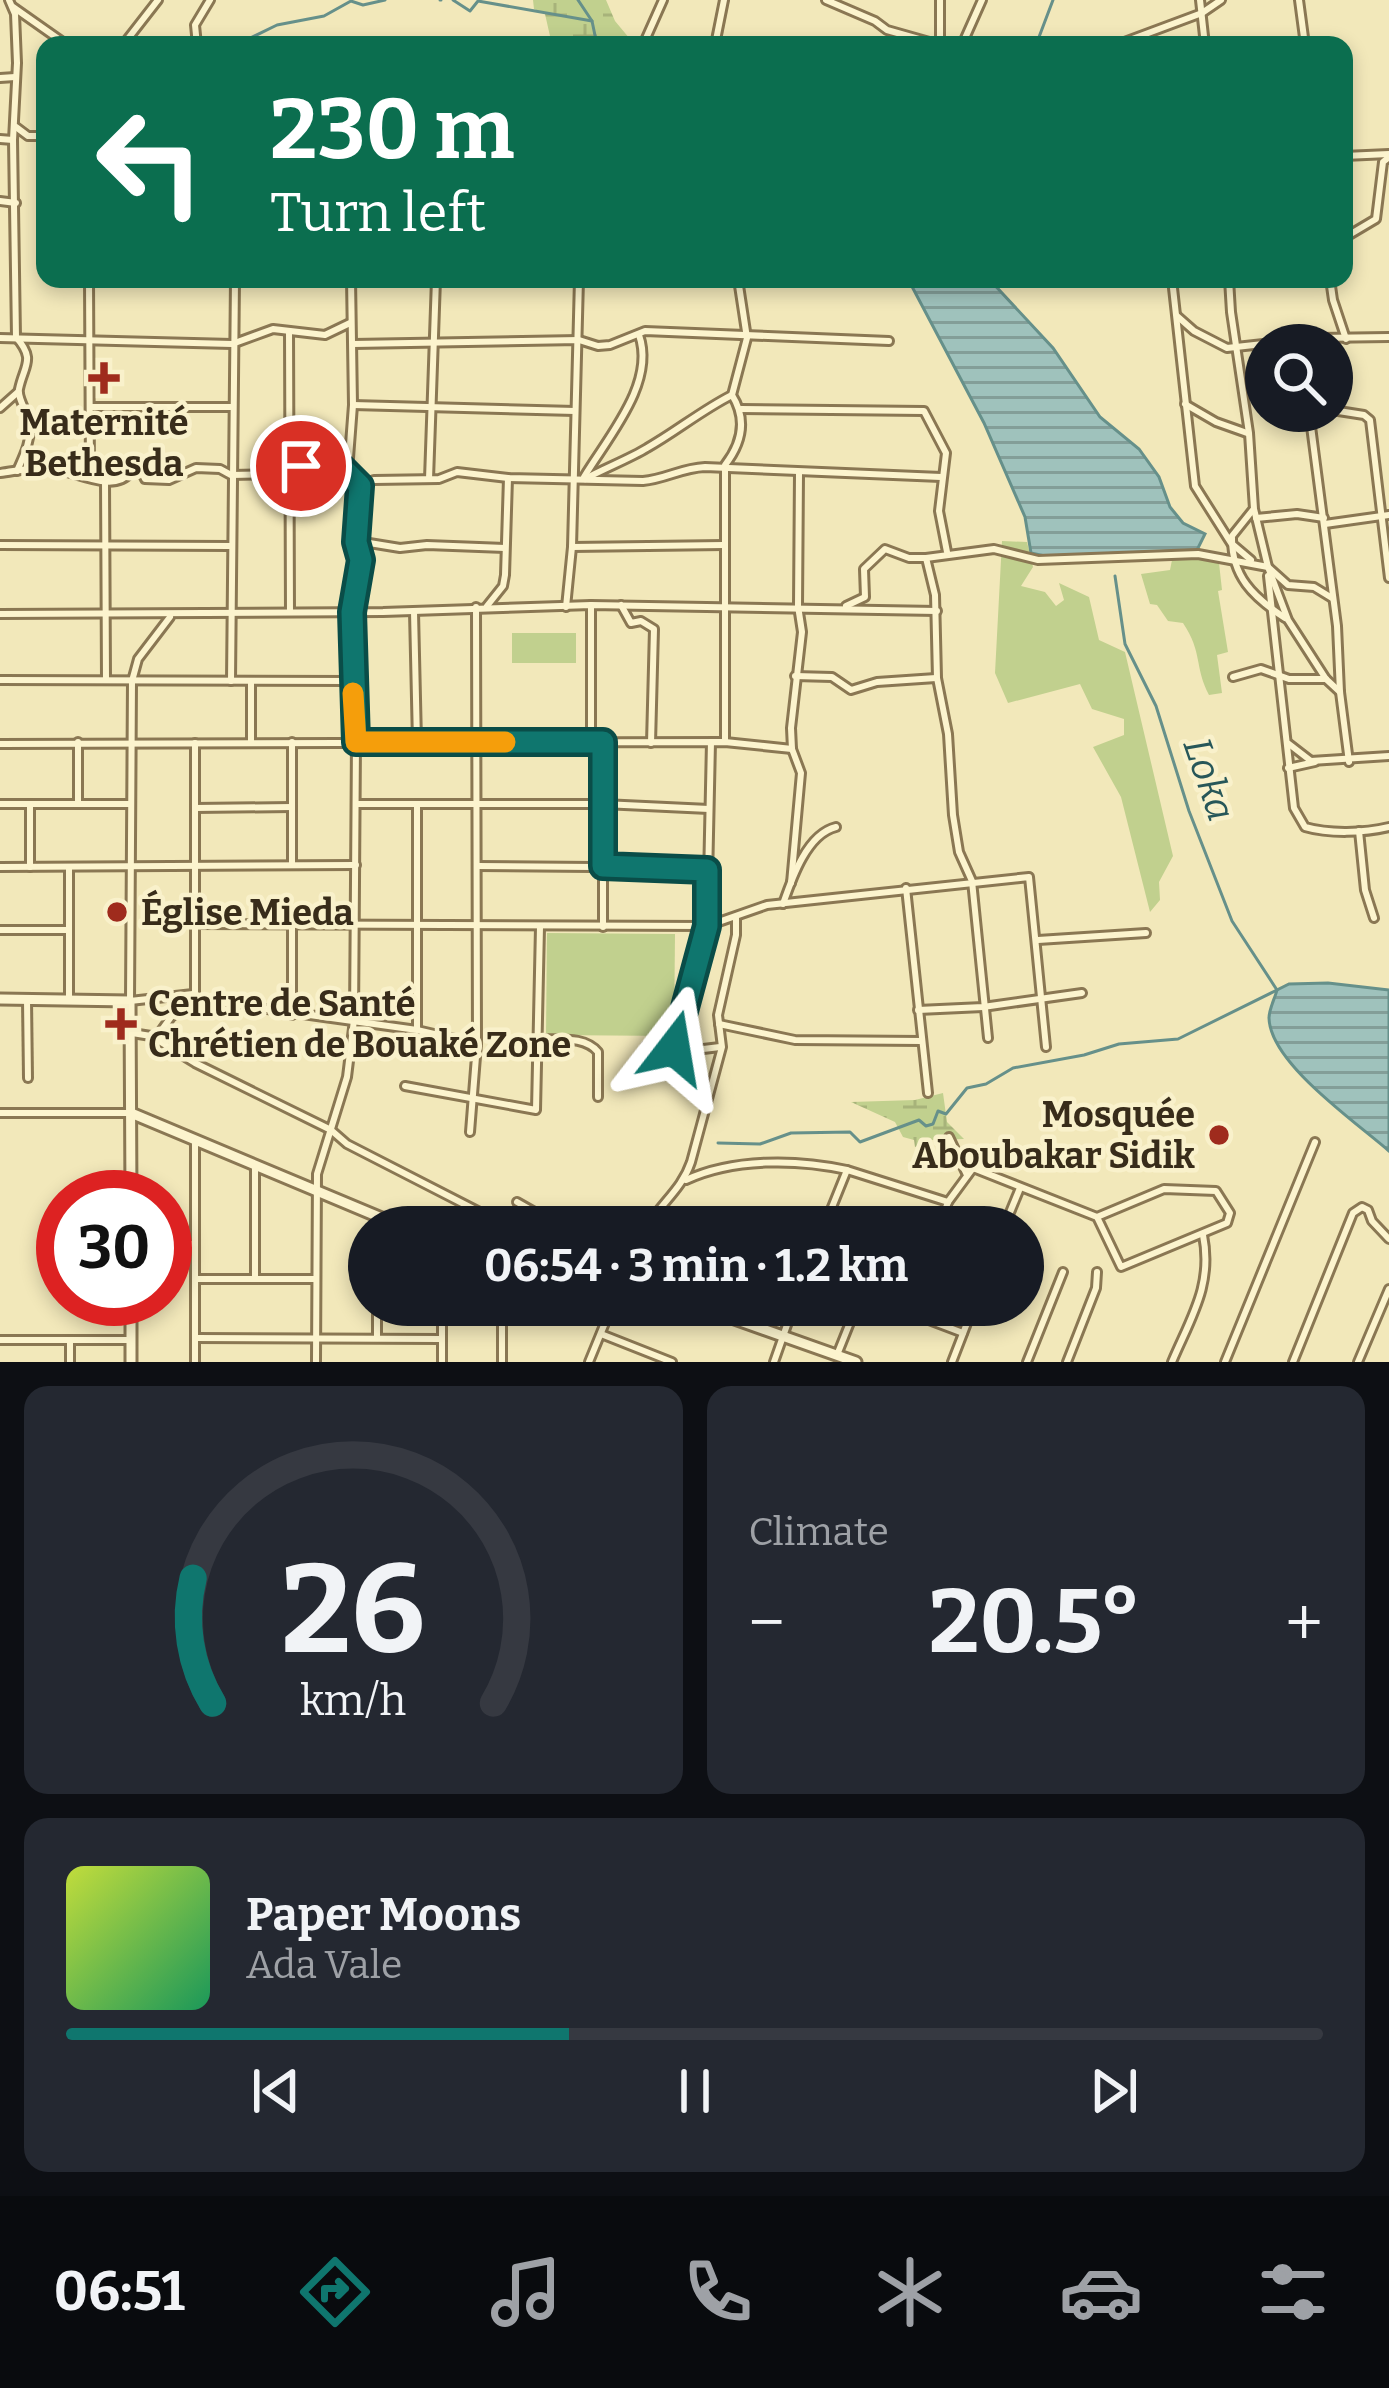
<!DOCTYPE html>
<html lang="en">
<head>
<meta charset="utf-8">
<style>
	body { margin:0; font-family:Bitter,serif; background:#242831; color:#f1f3f6; height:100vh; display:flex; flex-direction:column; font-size:45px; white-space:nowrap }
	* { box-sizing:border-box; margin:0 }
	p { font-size:39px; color:#9ea1a6 }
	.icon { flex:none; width:66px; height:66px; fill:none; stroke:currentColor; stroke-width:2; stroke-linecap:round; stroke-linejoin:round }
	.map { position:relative; height:1362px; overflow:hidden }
	.panel { display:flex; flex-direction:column; gap:24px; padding:24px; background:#0d0f14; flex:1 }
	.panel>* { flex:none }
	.top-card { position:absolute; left:36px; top:36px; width:1317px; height:252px; border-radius:24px; box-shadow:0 6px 18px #0003; background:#0b6e4f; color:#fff; overflow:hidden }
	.controls { position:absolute; left:1245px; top:324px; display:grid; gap:24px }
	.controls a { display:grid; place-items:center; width:108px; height:108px; border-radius:50%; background:#171b24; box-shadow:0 6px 18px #0003; font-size:60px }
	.speed { position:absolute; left:36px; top:1170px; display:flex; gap:24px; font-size:60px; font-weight:700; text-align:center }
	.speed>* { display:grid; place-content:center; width:156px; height:156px; border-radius:50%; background:#171b24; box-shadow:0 6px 18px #0003; line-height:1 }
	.speed .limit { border:18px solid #d22; background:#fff; color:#111 }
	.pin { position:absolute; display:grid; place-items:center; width:102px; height:102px; color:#fff; margin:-51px; border:6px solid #fff; border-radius:50%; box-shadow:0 3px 12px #0007 }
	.me { position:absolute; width:132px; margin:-66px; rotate:14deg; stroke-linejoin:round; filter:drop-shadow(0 0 9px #0008) }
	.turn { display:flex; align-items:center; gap:42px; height:252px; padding:0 36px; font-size:54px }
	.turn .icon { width:156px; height:156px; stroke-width:2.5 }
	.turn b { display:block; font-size:84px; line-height:102px }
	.big { font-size:90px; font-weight:700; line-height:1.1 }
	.panel .widget { flex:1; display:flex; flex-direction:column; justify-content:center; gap:18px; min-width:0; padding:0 42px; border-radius:24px; background:#242831 }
	.panel .dial { align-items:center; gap:0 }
	.dial svg { height:312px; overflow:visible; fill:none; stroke:#363941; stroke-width:7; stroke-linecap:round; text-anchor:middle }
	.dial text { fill:#f1f3f6; stroke:none }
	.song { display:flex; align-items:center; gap:36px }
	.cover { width:144px; height:144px; border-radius:18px; background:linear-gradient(135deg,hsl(70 70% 55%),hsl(150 70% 35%)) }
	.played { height:12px; border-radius:6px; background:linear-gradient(90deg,#0f766e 40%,#363941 40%) }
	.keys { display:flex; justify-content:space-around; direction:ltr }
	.heat { display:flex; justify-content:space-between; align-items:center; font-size:66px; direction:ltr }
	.panel .tiles { flex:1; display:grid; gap:24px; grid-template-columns:1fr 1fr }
	.widget:last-child { grid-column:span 2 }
	.trip { position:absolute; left:348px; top:1206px; width:696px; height:120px; border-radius:60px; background:#171b24; box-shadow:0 6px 18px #0003; font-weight:700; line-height:120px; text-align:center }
	.tab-bar { display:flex; height:192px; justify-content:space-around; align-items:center; background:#090b0e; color:#9ea1a6 }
	.tab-bar .icon { width:84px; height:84px }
	.tab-bar .current { color:#0f766e }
	.tab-bar b { font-size:54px; color:#f1f3f6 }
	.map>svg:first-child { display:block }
</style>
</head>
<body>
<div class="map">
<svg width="1389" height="1362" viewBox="0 0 1389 1362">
	<defs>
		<pattern id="wetland-marsh" width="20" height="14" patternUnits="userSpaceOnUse" patternTransform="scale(3)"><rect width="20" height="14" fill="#c1d08e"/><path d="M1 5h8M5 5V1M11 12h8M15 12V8" fill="none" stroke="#a7b37a"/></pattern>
		<pattern id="water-rules" width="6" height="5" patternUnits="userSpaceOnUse" patternTransform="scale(3)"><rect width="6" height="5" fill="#9fc2bc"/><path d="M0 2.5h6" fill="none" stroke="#839e98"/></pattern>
	</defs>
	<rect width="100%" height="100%" fill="#f2e8ba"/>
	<g fill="#c1d08e">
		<polygon points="1002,541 1027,542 1033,567 1021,586 1045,592 1056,606 1064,600 1059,583 1089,597 1099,640 1125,652 1173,856 1159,882 1160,900 1150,912 1121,797 1093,747 1124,735 1124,719 1092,709 1080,684 1008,703 995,673"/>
		<path d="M 1192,558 L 1219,563 L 1222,590 L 1218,591 L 1228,652 L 1217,655 L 1222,693 L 1209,695 C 1194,666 1203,653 1183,623 L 1168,621 L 1157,605 L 1150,604 L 1141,574 L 1170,570 L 1172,560 Z"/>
		<rect x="512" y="633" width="64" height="30"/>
		<polygon points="547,933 675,934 674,1036 546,1035"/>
	</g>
	<g fill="url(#wetland-marsh)">
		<polygon points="533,0 606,0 615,21 635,45 552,45 545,14 534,9"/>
		<polygon points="943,1093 947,1122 964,1139 932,1140 915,1147 914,1140 903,1137 895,1122 851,1102 915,1100"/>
	</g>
	<g fill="url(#water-rules)" stroke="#66908a" stroke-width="3">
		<polygon points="908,279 989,279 1053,348 1100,417 1139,449 1159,477 1170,507 1183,523 1205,534 1197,550 1045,556 1031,553 1025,517 984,423"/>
		<path d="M 1328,983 L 1389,990 L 1389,1151 C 1356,1122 1270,1063 1269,1018 C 1269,1009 1275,998 1277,990 L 1289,984 Z"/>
	</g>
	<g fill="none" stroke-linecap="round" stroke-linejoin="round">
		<g stroke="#66908a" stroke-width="3">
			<polyline points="440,0 441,0"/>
			<polyline points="453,0 470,11 478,1 592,21"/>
			<polyline points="578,0 592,21 597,45"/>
			<polyline points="236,45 277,25 324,16 351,1 363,5 385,0"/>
			<polyline points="1036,45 1053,0"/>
			<polyline points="718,1143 760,1144 791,1133 850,1132 860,1142 919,1120 926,1126 933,1124 938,1111 946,1114 967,1088 986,1084 1013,1068 1084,1055 1119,1044 1178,1039 1277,990 1232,921 1189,811 1156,706 1125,644 1115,576"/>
		</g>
		<g stroke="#8a7753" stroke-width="12">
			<g id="minor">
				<path d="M 9,0 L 15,14 L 17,63 L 13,140 L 16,337 C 36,360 24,365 19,389 C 17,399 29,414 30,425 C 31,442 23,457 17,471"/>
				<polyline points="826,0 875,21 887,30 940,45"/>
				<polyline points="940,0 940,43"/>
				<polyline points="1200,0 1205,45"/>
				<polyline points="1299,0 1305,45"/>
				<polyline points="13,7 67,45"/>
				<polyline points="123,45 158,0"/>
				<polyline points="197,45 195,25 210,0"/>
				<polyline points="643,45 663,0"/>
				<polyline points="656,45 667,45"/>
				<polyline points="715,45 724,0"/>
				<polyline points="962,45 982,0"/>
				<polyline points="1116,45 1202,13 1221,0"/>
				<polyline points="0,78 15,77"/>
				<polyline points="16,127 28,136 45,136"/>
				<polyline points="0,139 13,140"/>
				<polyline points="1344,156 1389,154"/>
				<polyline points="0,201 16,203"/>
				<polyline points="1344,238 1376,219 1383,162 1389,157"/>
				<polyline points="89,279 90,478"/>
				<polyline points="1172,279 1195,486 1231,543 1251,560"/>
				<polyline points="1229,279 1231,312 1249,433 1254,509 1268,567 1288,620 1326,679 1340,692"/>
				<polyline points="1330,279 1333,300 1346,339"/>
				<polyline points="1177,316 1194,331 1227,348 1318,338 1389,337"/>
				<polyline points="289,331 290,612"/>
				<polyline points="0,338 232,344 273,329 325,335 350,323"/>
				<polyline points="353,344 579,340 598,346 610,345 645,331 889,341"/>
				<polyline points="1185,404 1216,422 1247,433"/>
				<polyline points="353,405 575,411"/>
				<polyline points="90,407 231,407"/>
				<polyline points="0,408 18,392"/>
				<polyline points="741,409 924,411 946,453 939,511 947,552"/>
				<polyline points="1332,410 1364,415 1370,420 1389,578"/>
				<polyline points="1309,411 1337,626 1340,692 1349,762"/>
				<polyline points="348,471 353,405 351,279"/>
				<path d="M 0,473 C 16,471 33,467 49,468 C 74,470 113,495 131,472 L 142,473 L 145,479 L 169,480 L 196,468 L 220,469 L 231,475 L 287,474 L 301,466 L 343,469 L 360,486 L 357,541 L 361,560 L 352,612 L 356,742 L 354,1020 L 347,1077 L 317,1174 L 316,1362"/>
				<path d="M 584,477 C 608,437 656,383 639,335"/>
				<polyline points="429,479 436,279"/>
				<path d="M 585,479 C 605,468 629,459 647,448 C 677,431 702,410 732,395"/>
				<polyline points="105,480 106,680"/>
				<path d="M 360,486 L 374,480 L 439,479 L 457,472 L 508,478 L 643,481 C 666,479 681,468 705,467 L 941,477"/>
				<path d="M 1252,511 L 1232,536 C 1231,576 1253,597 1285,618"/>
				<polyline points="1256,518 1297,514 1324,518"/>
				<polyline points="1325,524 1389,515"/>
				<polyline points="357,541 400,548 427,545 505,548"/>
				<polyline points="0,545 231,546"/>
				<polyline points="572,547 724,545"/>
				<polyline points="926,558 935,595 937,678 948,734 953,815 959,852 972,881 988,1038"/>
				<path d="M 1268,576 L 1294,808 L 1305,827 C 1329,834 1364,833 1389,827"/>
				<polyline points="591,605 591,742"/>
				<polyline points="621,605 631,623 641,621 654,629 651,743"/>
				<polyline points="487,606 503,586 505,575 508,478"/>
				<polyline points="846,606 865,597 864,569 885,549 909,558 926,558 994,549 1038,560 1198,554 1268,567 1288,585 1314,587 1332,598"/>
				<polyline points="566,607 572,547 579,279"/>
				<polyline points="414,612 417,742"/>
				<polyline points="0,614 383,612 591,605 937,611"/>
				<polyline points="170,617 138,659 132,681 130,1001 193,994"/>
				<polyline points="795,676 832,677 851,690 877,682 936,678"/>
				<polyline points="1233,677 1261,669 1289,679 1326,679"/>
				<polyline points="0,680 352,681"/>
				<polyline points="231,681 235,279"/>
				<polyline points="251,742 251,681"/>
				<polyline points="292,742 292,864"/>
				<path d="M 725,742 L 725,465 C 742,443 747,419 732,395 L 747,338 L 738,279"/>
				<polyline points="195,743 195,999 417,1030 477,1044"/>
				<polyline points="0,744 725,742 792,749"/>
				<polyline points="1289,744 1311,761 1389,756"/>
				<polyline points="1288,768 1315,762"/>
				<polyline points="0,804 131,804"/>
				<polyline points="30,804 30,867"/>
				<polyline points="78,804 78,742"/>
				<polyline points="356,804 603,804 709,809"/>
				<polyline points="195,808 292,807"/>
				<polyline points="1359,831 1365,890 1374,918"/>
				<polyline points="477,866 706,868"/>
				<polyline points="0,867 356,865"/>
				<polyline points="69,867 69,1000"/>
				<polyline points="791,883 801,773 792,749 791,728 802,632 798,606 799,474"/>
				<polyline points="906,888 928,1093"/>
				<path d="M 783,904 C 792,878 807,834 836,827"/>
				<polyline points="195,924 707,926 767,905 1029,877 1046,1047"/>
				<polyline points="603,927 603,742"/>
				<polyline points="0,930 68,930"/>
				<polyline points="1038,940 1146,933"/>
				<polyline points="27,1000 28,1078"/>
				<polyline points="918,1010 983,1007 1082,993"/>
				<polyline points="292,1015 292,925"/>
				<polyline points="719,1024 795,1040 922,1041"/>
				<polyline points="417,1029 417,804"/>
				<polyline points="132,1033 151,1036 195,1063 331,1130 347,1144 509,1227"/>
				<polyline points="156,1038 171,1017 194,998"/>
				<path d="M 540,1039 C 560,1040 585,1036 598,1052 L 598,1097"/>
				<polyline points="646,1046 695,1050 720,1047"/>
				<polyline points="674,1048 707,926 711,742"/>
				<polyline points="405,1086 536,1110 540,927"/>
				<polyline points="0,1113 131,1113"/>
				<polyline points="470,1132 477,1044 476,607"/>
				<polyline points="949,1137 967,1175"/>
				<path d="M 686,1180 C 733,1158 797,1159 847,1170"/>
				<polyline points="517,1202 561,1227"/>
				<polyline points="827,1220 844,1227"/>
				<polyline points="649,1223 681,1227"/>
				<path d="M 647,1227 C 661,1203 682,1189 691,1162 L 722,1047 L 718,1015 L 736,935 L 736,917"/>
				<polyline points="824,1227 847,1170 948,1202"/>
				<polyline points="939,1227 948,1202 973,1168 1097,1217 1121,1267 1227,1223 1230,1213 1216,1191 1164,1189 1097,1217"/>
				<polyline points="1004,1227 1020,1188"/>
				<polyline points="165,1244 195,1244"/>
				<polyline points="195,1279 315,1279"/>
				<polyline points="255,1279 255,1165"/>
				<polyline points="377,1305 377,1337"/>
				<polyline points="442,1305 442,1362"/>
				<polyline points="502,1305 502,1362"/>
				<polyline points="889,1305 963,1333"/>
				<polyline points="601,1334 672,1362"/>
				<polyline points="195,1338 442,1339"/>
				<polyline points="0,1340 131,1340"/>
				<polyline points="837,1355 857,1305"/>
				<polyline points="70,1362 70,1340"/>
				<polyline points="195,1362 195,1139"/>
				<polyline points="589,1362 609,1313"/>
				<polyline points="774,1362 794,1305"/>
				<polyline points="952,1362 974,1305"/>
				<polyline points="1027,1362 1063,1272"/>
				<polyline points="1067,1362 1096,1288 1097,1272"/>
				<path d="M 1172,1362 C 1191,1317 1213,1285 1203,1235"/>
				<polyline points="1225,1362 1315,1142"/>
				<polyline points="1293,1362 1353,1213 1362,1207 1368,1210 1372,1221 1389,1239"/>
				<polyline points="1358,1362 1389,1289"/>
			</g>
		</g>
		<g stroke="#8a7753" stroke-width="15">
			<g id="tertiary">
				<polyline points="0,999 130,1001 131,1197"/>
				<polyline points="131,1113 403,1227"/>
				<polyline points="589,1305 609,1313 612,1305"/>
				<polyline points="695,1305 856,1362"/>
				<polyline points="131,1362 131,1299"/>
			</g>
		</g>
		<use href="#minor" stroke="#fcf4ce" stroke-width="6"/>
		<use href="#tertiary" stroke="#fcf4ce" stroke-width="9"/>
	</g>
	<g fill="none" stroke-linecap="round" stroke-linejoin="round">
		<g stroke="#0a4d48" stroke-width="30">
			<polyline id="route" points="301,466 343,469 360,486 356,542 361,560 352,612 356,742 603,742 603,866 707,870 707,926 674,1048"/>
		</g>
		<use href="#route" stroke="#0f766e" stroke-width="21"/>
		<polyline stroke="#f59e0b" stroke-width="21" points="353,693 356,742 505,742"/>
	</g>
	<g fill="#9f2b1d" stroke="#f9f1cb" stroke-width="4.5">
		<path d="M98 360h12v12h12v12h-12v12h-12v-12h-12v-12h12z"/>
		<circle cx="117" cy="912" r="12"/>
		<path d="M115 1006h12v12h12v12h-12v12h-12v-12h-12v-12h12z"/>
		<circle cx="1219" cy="1135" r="12"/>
	</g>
	<g text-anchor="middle" stroke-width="9" stroke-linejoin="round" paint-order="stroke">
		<g font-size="36" font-weight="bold" fill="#382c1a" stroke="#f9f1cb" text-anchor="start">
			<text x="104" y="435" text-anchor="middle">Maternité<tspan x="104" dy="41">Bethesda</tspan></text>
			<text x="141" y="925">Église Mieda</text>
			<text x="148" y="1016">Centre de Santé<tspan x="148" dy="41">Chrétien de Bouaké Zone</tspan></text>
			<text x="1195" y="1127" text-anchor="end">Mosquée<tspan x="1195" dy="41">Aboubakar Sidik</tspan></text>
		</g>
		<g font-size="39" font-style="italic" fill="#275759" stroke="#f9f1cb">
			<text transform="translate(1210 779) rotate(71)" y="14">Loka</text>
		</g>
	</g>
</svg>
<div class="controls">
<a><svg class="icon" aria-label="search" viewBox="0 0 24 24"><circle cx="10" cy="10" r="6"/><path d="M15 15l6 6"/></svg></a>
</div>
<div class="speed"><div class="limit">30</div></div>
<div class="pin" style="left:301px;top:466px;background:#d93025"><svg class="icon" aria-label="arrive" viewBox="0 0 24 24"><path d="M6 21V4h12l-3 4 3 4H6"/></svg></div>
<svg class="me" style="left:674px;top:1048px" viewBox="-20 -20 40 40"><path d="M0-17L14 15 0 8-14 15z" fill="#0f766e" stroke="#fff" stroke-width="4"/></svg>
<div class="trip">06:54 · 3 min · 1.2 km</div>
<div class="top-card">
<div class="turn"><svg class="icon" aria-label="left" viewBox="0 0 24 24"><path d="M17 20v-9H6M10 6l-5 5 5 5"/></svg><div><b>230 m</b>Turn left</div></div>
</div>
</div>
<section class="panel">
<div class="tiles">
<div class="widget dial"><svg viewBox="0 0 100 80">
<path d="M14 69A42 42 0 1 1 86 69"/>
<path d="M14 69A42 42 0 0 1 9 37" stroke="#0f766e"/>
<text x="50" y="56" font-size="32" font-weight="700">26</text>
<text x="50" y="72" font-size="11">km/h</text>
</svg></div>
<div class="widget"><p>Climate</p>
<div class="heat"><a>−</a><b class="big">20.5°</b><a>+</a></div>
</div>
<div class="widget">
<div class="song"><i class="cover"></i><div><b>Paper Moons</b><p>Ada Vale</p></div></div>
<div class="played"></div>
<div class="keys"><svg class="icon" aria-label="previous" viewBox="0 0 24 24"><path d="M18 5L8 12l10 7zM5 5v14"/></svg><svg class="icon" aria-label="pause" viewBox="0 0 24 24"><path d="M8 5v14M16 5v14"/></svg><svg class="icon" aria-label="next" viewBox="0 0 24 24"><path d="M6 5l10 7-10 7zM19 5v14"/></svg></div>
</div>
</div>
</section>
<nav class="tab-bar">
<b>06:51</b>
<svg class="icon current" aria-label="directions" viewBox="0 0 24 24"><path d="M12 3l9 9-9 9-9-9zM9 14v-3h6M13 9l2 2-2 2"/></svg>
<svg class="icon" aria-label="music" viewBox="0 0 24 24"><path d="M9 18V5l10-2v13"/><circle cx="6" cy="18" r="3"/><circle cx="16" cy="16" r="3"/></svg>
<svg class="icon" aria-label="phone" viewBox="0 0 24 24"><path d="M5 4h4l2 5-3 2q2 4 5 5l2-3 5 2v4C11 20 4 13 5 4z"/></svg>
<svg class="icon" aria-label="climate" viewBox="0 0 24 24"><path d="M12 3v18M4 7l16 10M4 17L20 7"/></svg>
<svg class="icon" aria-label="car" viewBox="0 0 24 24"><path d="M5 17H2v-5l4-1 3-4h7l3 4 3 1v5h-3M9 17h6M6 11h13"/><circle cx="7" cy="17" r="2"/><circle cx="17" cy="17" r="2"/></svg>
<svg class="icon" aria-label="filters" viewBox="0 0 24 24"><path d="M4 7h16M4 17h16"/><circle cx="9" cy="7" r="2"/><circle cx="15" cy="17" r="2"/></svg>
</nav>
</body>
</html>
